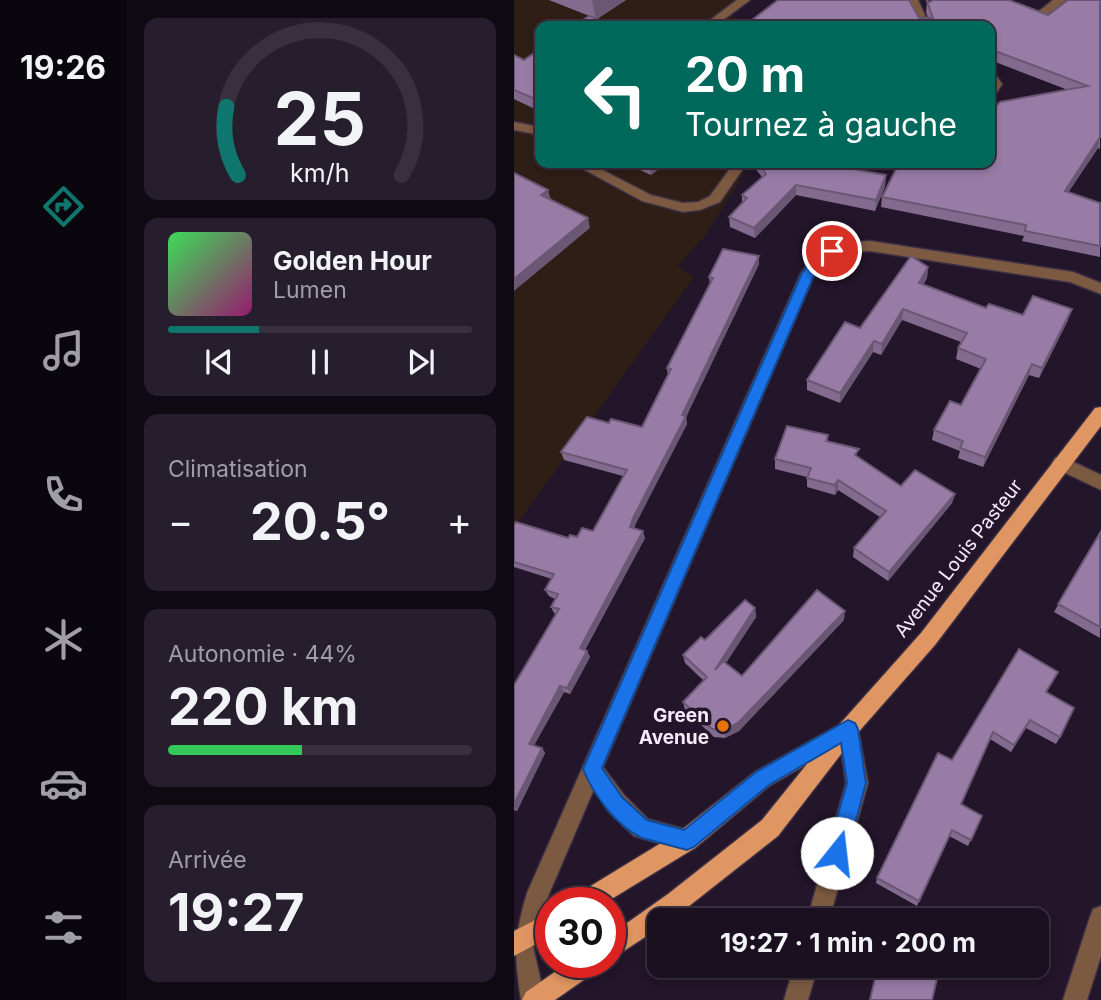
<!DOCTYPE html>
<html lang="fr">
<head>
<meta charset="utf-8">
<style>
	body { margin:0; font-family:Inter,sans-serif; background:#271e2d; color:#f1f3f6; height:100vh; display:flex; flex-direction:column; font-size:26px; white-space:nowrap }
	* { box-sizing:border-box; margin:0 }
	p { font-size:23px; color:#9f9da5 }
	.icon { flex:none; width:38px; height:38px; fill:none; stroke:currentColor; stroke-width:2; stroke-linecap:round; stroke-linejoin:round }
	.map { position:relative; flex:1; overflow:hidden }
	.drawer { display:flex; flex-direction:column; gap:18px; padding:18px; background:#0e0912; width:388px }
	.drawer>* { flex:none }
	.hud { position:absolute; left:21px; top:21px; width:460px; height:147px; border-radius:14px; box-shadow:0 4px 10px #0003,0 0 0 2px #38303e; background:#00695c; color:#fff; overflow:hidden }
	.speed { position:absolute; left:21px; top:887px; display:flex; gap:14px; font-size:35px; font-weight:700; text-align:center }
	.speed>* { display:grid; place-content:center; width:91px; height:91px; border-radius:50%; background:#1a1020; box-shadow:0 4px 10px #0003,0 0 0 2px #38303e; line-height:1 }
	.speed .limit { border:10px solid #d22; background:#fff; color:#111 }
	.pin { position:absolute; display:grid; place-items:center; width:60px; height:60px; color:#fff; margin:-30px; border:4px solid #fff; border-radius:50%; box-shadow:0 2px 7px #0007 }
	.me { position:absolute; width:77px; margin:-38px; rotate:16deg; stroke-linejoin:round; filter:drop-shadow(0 0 5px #0008) }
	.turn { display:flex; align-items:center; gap:24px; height:147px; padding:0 35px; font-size:32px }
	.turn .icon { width:91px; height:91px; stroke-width:2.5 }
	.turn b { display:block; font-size:49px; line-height:60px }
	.big { font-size:52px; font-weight:700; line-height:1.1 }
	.drawer .widget { flex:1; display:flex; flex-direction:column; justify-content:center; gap:10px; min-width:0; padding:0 24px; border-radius:14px; background:#271e2d }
	.drawer .dial { align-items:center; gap:0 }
	.dial svg { height:182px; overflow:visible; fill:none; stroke:#38303e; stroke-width:7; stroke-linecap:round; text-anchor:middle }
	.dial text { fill:#f1f3f6; stroke:none }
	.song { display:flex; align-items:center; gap:21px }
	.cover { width:84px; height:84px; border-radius:10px; background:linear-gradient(135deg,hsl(130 70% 55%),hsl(320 70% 35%)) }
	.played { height:7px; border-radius:4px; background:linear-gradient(90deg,#0f766e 30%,#38303e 30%) }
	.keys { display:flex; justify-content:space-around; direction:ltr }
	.heat { display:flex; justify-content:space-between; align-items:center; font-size:38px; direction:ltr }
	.charge { height:10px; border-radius:5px; background:linear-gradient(90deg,#34c759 44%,#38303e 0) }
	.trip { position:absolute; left:133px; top:908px; width:402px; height:70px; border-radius:14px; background:#1a1020; box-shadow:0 4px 10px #0003,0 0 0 2px #38303e; font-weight:700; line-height:70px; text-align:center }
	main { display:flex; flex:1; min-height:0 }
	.tabs { display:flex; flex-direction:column; width:126px; justify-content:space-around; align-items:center; background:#0a060d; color:#9f9da5 }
	.tabs .icon { width:49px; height:49px }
	.tabs .selected { color:#0f766e }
	.tabs b { font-size:32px; color:#f1f3f6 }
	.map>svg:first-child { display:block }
</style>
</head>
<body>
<main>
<nav class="tabs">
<b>19:26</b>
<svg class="icon selected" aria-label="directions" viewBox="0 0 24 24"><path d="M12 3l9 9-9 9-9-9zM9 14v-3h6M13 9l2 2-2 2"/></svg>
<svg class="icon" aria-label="music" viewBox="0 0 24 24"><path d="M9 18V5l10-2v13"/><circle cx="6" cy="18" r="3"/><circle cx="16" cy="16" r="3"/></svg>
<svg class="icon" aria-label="phone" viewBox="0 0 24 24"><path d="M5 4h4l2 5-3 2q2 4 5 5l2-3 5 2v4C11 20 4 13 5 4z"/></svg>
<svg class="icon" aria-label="climate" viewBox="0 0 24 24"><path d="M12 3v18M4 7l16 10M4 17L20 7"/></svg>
<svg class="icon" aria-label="car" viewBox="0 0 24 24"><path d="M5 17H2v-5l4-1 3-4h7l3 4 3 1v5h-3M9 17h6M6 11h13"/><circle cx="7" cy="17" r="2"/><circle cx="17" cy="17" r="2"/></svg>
<svg class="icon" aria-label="filters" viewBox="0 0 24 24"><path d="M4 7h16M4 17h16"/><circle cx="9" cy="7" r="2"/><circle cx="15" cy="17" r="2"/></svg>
</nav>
<section class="drawer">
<div class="widget dial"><svg viewBox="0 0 100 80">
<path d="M14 69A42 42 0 1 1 86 69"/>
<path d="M14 69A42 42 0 0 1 9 39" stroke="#0f766e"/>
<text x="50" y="56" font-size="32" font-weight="700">25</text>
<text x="50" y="72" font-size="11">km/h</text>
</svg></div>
<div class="widget">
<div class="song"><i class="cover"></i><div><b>Golden Hour</b><p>Lumen</p></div></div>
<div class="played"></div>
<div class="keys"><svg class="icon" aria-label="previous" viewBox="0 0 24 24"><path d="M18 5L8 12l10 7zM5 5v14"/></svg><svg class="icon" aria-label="pause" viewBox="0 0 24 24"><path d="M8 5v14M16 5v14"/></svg><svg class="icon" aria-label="next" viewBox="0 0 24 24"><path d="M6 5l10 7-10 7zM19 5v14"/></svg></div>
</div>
<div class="widget"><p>Climatisation</p>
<div class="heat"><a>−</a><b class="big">20.5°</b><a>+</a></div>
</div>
<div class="widget"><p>Autonomie · 44%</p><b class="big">220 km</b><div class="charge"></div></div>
<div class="widget"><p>Arrivée</p><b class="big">19:27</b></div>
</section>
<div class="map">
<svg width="587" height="1000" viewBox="0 0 587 1000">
	<rect width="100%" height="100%" fill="#23152a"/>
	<polygon fill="#2e1e16" points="0,0 230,0 212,14 246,26 26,26 26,163 237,163 190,237 164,266 180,277 0,528"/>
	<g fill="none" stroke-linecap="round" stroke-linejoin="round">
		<g stroke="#3c2f43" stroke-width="3">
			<g id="minor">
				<polygon points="223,0 236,0 201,26 188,26"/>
				<polygon points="392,0 404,0 416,26 404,26"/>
				<polygon points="539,0 552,0 532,16 524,16 524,12"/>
				<polygon points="476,72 480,73 488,84 480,97 476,98"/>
				<polygon points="0,122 26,127 26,135 0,130"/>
				<polygon points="58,163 75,163 137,195 169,203 184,202 196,196 220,163 233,163 206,202 186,210 169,212 128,201"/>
				<path d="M 356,241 L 559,272 L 587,283 L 587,294 L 556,282 L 356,251 C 332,252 316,257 300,275 L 89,767 L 110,795 L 134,819 L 181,832 L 184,840 L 181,848 L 173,851 L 120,836 L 94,811 L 80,789 L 35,894 L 18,941 L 31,1000 L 7,1000 C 0,953 0,938 13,893 L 287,273 C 303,249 328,242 356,241 Z"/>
				<polygon points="547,456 587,475 587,490 541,468 538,463 541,458"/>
				<polygon points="334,719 341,722 344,729 354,783 315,920 293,920 332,783 324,729 327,722"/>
				<polygon points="587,906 587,956 573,1000 549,1000 576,917 579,909"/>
				<polygon points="280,966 304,966 294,1000 270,1000"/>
			</g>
		</g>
		<g stroke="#3c2f43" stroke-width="3">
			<g id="major">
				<polygon points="587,407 587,426 421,645 341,736 264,836 170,910 155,920 145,920 145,928 96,960 96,935 154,894 248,820 293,764 255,786 181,848 91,903 59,903 62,895 165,832 241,772 325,725 407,633 581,408"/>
				<polygon points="37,912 37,936 0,956 0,931"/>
				<polygon points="55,962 87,962 84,970 41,1000 8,1000 12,992"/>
			</g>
		</g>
		<use href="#minor" fill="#7c5941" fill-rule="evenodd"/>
		<use href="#major" fill="#df9662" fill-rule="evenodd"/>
	</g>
	<g fill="#836b8f">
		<polygon points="35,0 112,0 83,19"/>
		<polygon points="586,0 586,149 584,148 554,192 586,203 586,257 508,241 510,236 367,207 368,197 554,90 476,60 476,26 405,18 414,18 412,12 413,1 534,15"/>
		<polygon points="26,49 26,108 23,110 0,99 0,55 10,60"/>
		<polygon points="111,163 152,163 137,175"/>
		<polygon points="237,163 306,163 372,175 371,186 361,211 282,195 241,238 216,227 215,217 228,202 228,195 248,177"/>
		<polygon points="245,264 172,417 173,424 122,523 120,528 131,538 71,650 73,651 76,657 56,694 50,692 20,745 28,748 31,753 3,811 0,810 0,685 42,614 40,613 37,607 41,599 35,596 31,590 38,579 0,567 0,525 54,538 63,537 79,531 109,476 50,460 47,452 95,423 128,427 154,376 153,368 196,284 195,277"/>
		<polygon points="414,267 413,278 409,285 472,308 509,315 554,320 525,378 515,375 469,467 444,458 446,451 418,440 420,430 447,405 467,369 442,359 444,348 447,342 388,320 367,355 359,352 326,403 293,390 293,380 346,328"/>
		<polygon points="314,435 314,441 344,457 387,486 441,494 438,503 374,581 339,557 340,548 366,517 324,490 321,495 293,487 293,477 261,469 261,459"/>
		<polygon points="586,533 586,638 540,612"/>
		<polygon points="241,608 242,617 212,663 228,676 330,620 225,731 211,738 200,737 171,710 169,702 190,681 171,663 169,655"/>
		<polygon points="533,692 546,737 542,744 512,728 497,752 476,739 447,804 468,816 454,846 435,836 403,906 362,883 363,878 438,760"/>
	</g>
	<g fill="#6a5774">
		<polygon points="78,0 112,0 82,19"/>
		<polygon points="26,96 26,108 23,110 21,99"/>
		<polygon points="586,137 584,148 548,202 551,191"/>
		<polygon points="137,163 152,163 137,175 135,164"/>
		<polygon points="372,175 371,186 361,211 362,200"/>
		<polygon points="282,185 282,195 241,238 240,228"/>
		<polygon points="34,190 37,200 27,195"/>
		<polygon points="74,218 76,228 0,291 0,279"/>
		<polygon points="245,256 245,264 172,417 173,424 122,523 118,534 116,527 120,516"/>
		<polygon points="414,267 413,278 403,294 405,283"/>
		<polygon points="389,309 388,320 367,355 368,344"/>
		<polygon points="558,309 554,320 525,378 528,368"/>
		<polygon points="360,341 359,352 326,403 326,393"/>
		<polygon points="518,364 515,375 469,467 471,457"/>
		<polygon points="324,480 324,490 321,495 321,485"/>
		<polygon points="441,494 438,503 374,581 375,572"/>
		<polygon points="129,531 131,538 68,654 66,648"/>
		<polygon points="241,608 242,617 202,678 201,670"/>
		<polygon points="331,611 330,620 225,731 211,738 210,730"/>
		<polygon points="73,651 76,657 56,694 53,688"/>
		<polygon points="46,686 50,692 18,749 15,744"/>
		<polygon points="28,748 31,753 3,811 0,807 0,804"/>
	</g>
	<g fill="#987ca6" stroke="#6a5774" stroke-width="2">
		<polygon points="264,0 395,0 405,18 419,18 413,1 416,2 419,0 495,0 534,15 554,0 586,0 586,137 551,191 586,203 586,246 511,231 512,225 368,197 385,163 476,163 476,112 486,102 574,86 476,49 476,26 230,26"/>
		<polygon points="75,16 101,26 60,26"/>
		<polygon points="26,49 26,96 21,99 0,90 0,55 10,60"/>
		<polygon points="244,163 306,163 372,175 362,200 282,185 240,228 215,217 233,198 228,195 252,174"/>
		<polygon points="0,173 34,190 27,195 74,218 0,279"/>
		<polygon points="209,249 245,256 168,415 172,416 120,516 116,527 129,531 66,648 73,651 53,688 46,686 15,744 28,748 0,804 0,685 45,609 37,607 44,594 31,590 40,574 0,562 0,525 2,522 54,538 56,535 63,537 68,528 79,531 113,470 47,452 73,417 95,423 97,419 128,427 157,369 153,368 199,278 195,277"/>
		<polygon points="397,256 414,267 405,283 472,308 475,304 509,315 519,296 558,309 528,368 518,364 471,457 446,448 449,441 420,430 436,401 447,405 472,359 444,348 453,333 389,309 368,344 360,341 326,393 293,380 331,322 346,328"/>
		<polygon points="273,426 314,435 312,441 345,449 341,455 387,486 401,470 441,494 375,572 340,548 372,511 324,480 321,485 293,478 297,468 261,459"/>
		<polygon points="586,533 586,627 544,604"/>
		<polygon points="303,590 331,611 224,723 210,730 198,729 169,702 193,677 169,655 187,637 191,640 231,600 241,608 201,670 209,661 228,676"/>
		<polygon points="505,649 544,672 532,692 560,708 546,737 516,720 500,745 479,732 447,804 468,816 457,840 438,830 405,901 363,878 424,753 438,760"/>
		<polygon points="364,966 426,966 418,1000 356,1000"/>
	</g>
	<path fill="#1a73e8" stroke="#114b97" stroke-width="2" d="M 318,246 L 325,251 L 300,275 L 88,768 L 108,797 L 133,820 L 170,830 L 242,772 L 334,720 L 341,723 L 344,729 L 352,783 L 333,853 L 330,860 L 323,863 L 316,860 L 313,853 L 333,783 L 327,743 L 255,785 L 180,847 L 173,850 L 128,838 C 103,827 79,794 69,769 L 288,273 L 299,258 Z"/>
	<circle fill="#e8710a" stroke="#23152a" stroke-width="2.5" cx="209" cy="726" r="7"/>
	<g text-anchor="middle" stroke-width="7" stroke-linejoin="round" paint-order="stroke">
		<g font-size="19" fill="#f5ebfa" stroke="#23152a">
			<text transform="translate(444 558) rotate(-52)" y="7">Avenue Louis Pasteur</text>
		</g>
		<g font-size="19" font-weight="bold" fill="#f5ebfa" stroke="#23152a" text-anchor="end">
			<text x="195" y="722">Green<tspan x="195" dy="22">Avenue</tspan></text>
		</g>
	</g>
</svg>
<div class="speed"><div class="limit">30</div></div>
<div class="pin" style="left:318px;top:251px;background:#d93025"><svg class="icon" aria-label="arrive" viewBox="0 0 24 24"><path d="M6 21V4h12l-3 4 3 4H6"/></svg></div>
<svg class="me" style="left:323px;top:853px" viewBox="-20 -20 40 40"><circle r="19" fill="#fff"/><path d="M0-13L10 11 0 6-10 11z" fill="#1a73e8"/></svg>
<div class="trip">19:27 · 1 min · 200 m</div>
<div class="hud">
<div class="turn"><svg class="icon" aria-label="left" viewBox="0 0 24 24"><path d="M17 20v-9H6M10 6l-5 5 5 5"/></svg><div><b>20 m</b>Tournez à gauche</div></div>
</div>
</div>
</main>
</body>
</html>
